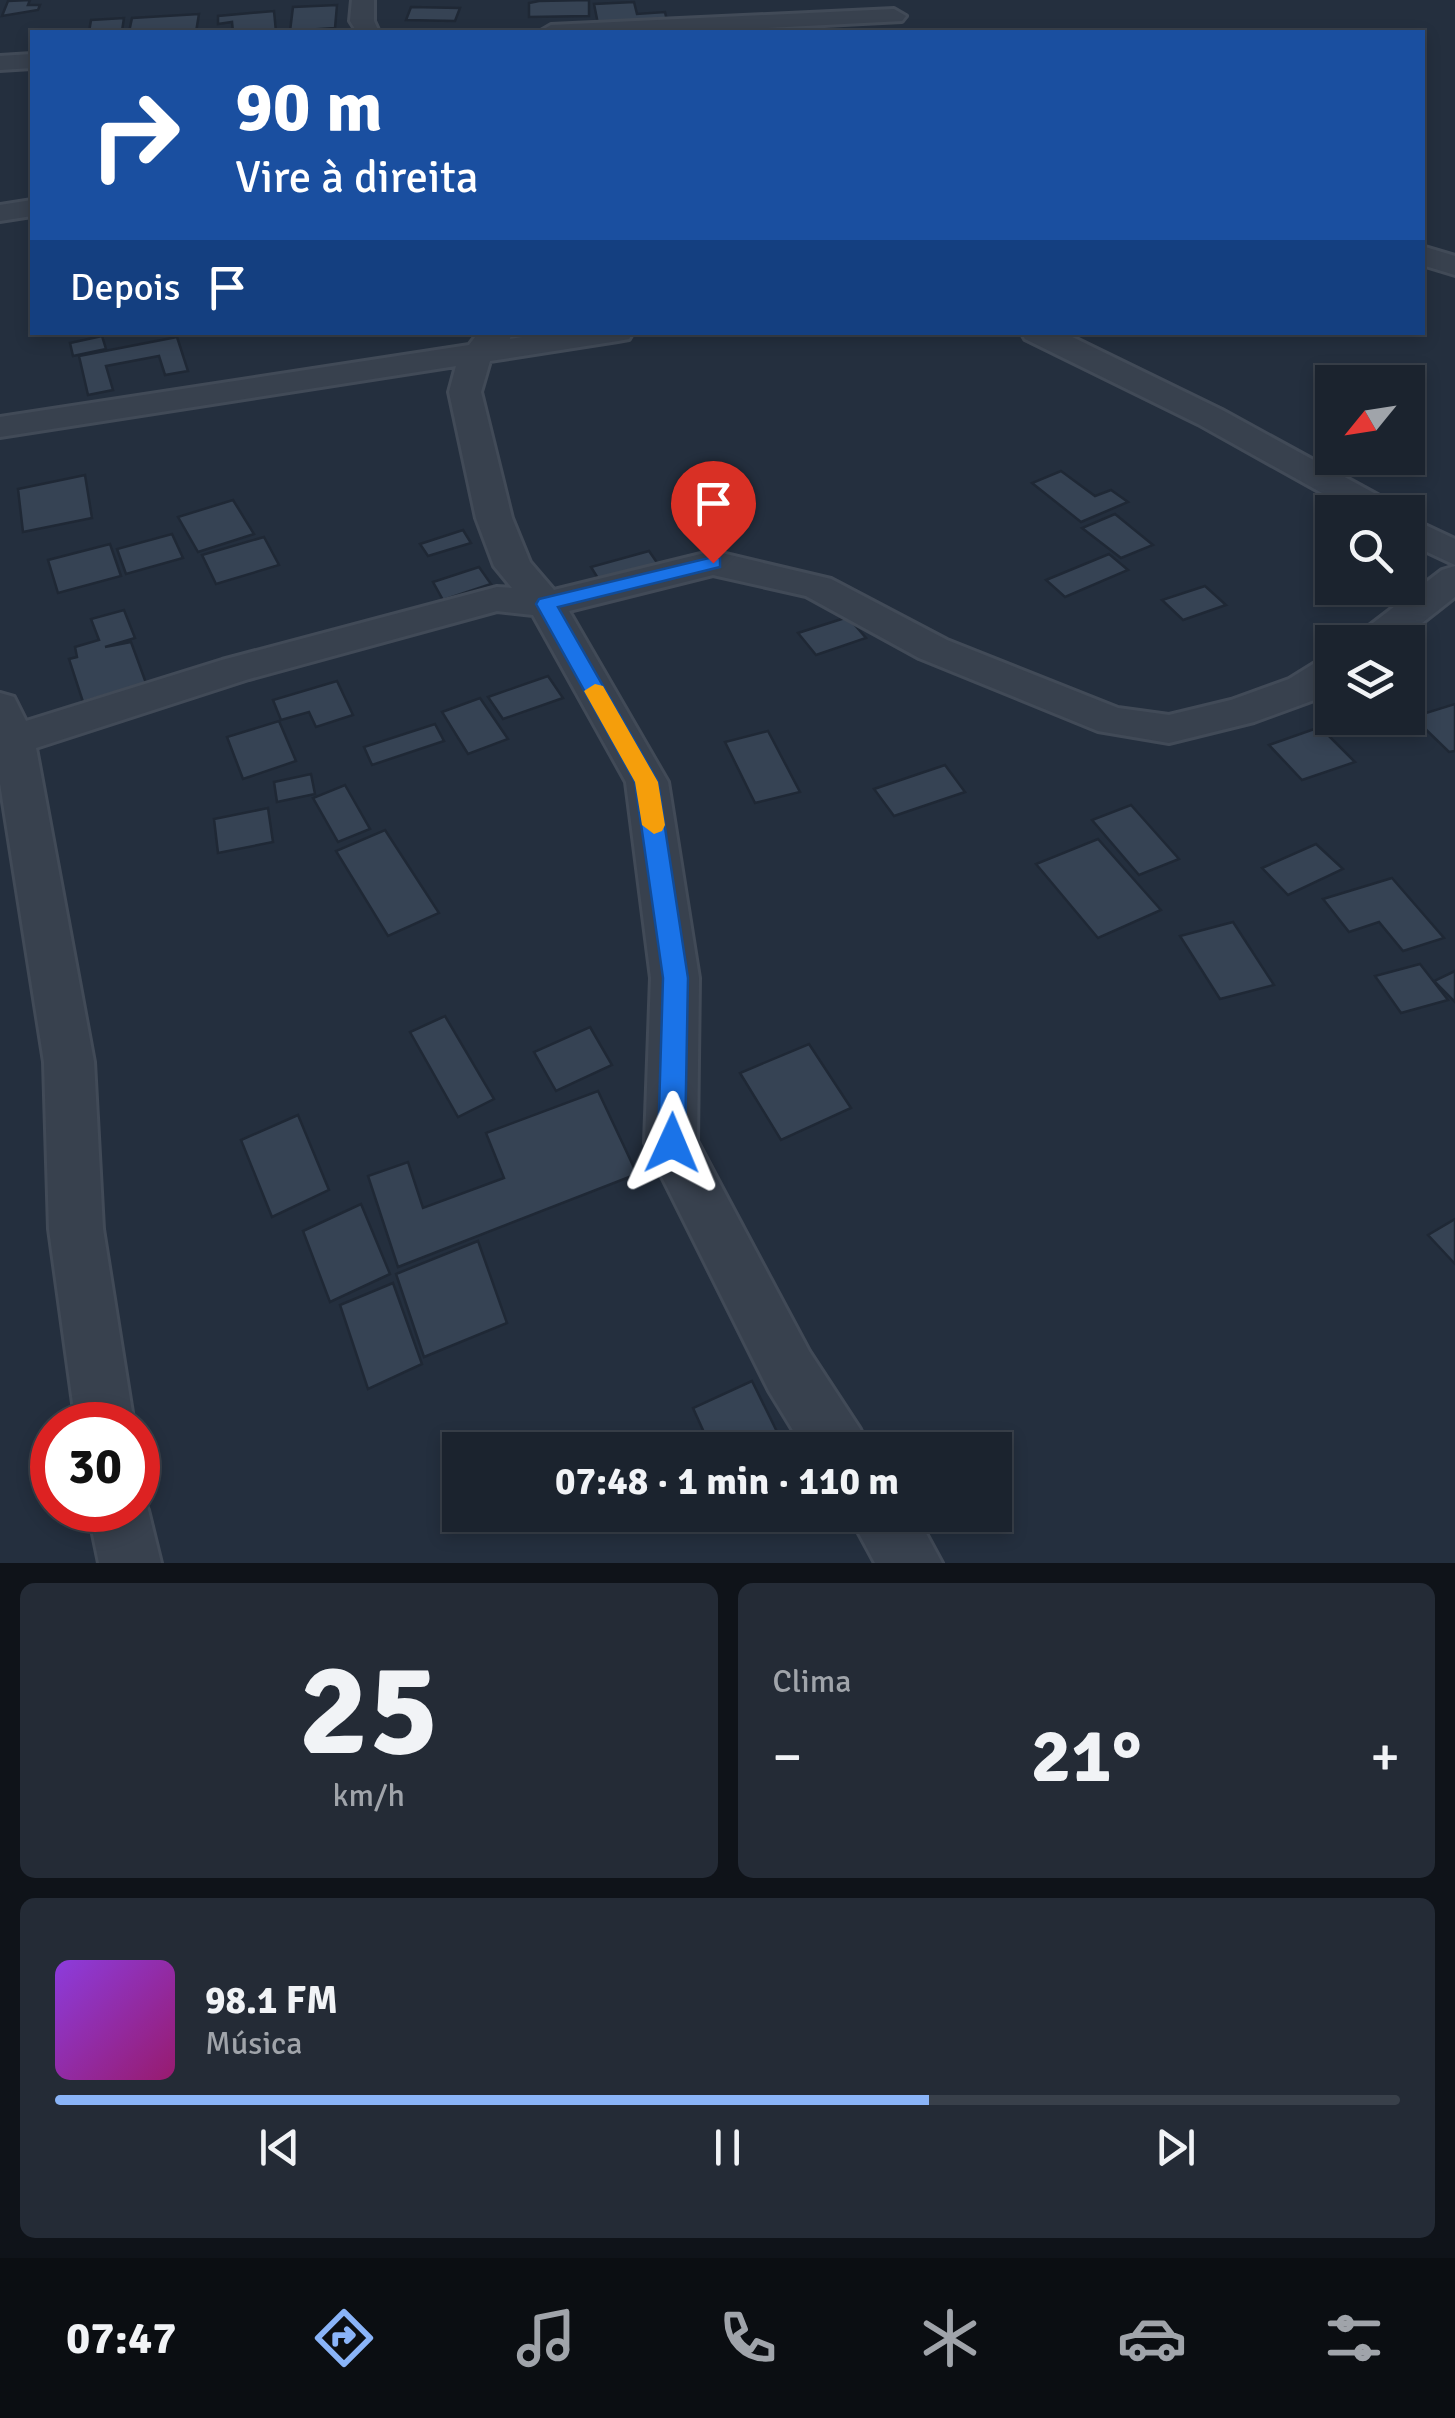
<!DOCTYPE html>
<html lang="pt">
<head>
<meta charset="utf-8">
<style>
	body { margin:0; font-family:Signika,sans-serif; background:#242b36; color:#f1f3f6; height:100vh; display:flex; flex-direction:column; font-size:38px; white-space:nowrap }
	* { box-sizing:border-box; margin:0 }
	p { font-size:32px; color:#a0a4aa }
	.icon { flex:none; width:55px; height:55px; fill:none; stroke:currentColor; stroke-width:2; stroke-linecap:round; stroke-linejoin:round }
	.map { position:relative; height:1563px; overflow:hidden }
	.details { display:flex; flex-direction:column; gap:20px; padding:20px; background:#0f1319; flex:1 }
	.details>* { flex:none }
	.hud { position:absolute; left:30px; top:30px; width:1395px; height:305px; border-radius:0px; box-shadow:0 5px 15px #0003,0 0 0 2px #39404a; background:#1a4fa0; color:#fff; overflow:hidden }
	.needle { width:65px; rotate:240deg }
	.fabs { position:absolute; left:1315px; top:365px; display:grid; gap:20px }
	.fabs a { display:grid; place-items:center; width:110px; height:110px; border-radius:0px; background:#1b232e; box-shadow:0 5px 15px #0003,0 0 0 2px #39404a; font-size:50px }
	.speed { position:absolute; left:30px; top:1402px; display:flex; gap:20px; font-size:50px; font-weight:700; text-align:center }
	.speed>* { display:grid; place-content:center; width:130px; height:130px; border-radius:50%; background:#1b232e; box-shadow:0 5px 15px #0003,0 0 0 2px #39404a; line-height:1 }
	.speed .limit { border:15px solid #d22; background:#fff; color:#111 }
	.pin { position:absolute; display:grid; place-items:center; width:85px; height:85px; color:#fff; margin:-102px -42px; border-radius:50% 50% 50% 0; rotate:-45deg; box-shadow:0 0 10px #0007 }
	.pin .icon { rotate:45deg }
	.me { position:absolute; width:110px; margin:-55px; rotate:1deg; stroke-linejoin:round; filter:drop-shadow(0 0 8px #0008) }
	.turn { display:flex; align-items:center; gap:35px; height:210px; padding:0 40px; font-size:45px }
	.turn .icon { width:130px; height:130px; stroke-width:2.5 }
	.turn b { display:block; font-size:70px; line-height:85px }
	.then { display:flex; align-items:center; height:95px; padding:0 40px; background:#0003; gap:20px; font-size:38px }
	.big { font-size:75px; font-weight:800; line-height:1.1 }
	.details .tile { flex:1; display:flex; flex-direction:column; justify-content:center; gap:15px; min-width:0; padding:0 35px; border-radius:15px; background:#242b36 }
	.details .dial { align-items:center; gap:0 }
	.dial b { font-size:130px; line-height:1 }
	.song { display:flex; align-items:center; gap:30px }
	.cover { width:120px; height:120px; border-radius:15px; background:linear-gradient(135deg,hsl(270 70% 55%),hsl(320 70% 35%)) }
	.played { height:10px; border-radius:5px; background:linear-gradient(90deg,#8ab4f8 65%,#39404a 65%) }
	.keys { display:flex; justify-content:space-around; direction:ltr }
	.heat { display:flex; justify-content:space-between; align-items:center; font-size:55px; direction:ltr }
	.details .tiles { flex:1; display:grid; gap:20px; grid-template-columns:1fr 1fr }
	.tile:last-child { grid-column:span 2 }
	.trip { position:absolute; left:442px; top:1432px; width:570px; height:100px; border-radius:0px; background:#1b232e; box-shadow:0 5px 15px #0003,0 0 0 2px #39404a; font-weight:800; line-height:100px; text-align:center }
	.dock { display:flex; height:160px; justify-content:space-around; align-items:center; background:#0b0e12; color:#a0a4aa }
	.dock .icon { width:70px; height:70px }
	.dock .selected { color:#8ab4f8 }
	.dock b { font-size:45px; color:#f1f3f6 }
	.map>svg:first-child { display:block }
</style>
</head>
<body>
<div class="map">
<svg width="1455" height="1563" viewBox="0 0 1455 1563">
	<rect width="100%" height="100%" fill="#242f3e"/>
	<g fill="#364354" stroke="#1f2835" stroke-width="2.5">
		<polygon points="30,0 28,5 40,5 38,10 2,16 8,1"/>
		<polygon points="589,0 589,16 529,17 529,3 539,1"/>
		<polygon points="634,2 637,14 665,12 667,21 598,24 594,4"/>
		<polygon points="337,5 335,28 290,31 293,7"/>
		<polygon points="411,7 460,8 455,21 406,20"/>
		<polygon points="274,11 276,32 233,32 232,22 218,24 218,16"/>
		<polygon points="199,14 196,32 129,32 132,18"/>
		<polygon points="124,18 122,31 89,32 91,20"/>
		<polygon points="102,336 106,349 73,356 70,343"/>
		<polygon points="177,337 188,371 165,375 159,356 106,366 113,390 88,395 79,356"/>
		<polygon points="1061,471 1095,496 1111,490 1128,502 1081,522 1032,483"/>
		<polygon points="85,475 92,518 23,532 18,489"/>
		<polygon points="233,500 254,534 198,552 178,517"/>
		<polygon points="1115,514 1153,545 1121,558 1082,528"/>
		<polygon points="463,530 471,543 428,556 420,544"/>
		<polygon points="172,534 183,558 126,574 117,549"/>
		<polygon points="264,537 279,565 216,584 202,555"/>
		<polygon points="110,544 121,576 58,593 48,560"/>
		<polygon points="649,551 658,564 599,580 591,567"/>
		<polygon points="1109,554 1128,570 1065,597 1046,580"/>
		<polygon points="479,567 491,584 443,600 433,582"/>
		<polygon points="1205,586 1226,605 1183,620 1162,600"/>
		<polygon points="124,610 135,638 105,647 131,642 146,683 83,702 69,659 77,657 75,647 99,640 91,619"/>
		<polygon points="848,617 866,638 816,655 798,633"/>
		<polygon points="548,676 563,698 503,719 488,697"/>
		<polygon points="337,681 353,715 316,727 309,712 281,720 273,700"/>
		<polygon points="480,698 508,739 468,754 442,712"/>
		<polygon points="1455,704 1455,751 1449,752 1413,717"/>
		<polygon points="279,721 296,761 243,779 227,737"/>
		<polygon points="435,724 444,741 372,765 364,747"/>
		<polygon points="1320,727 1355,762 1302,780 1269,745"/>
		<polygon points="768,731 800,792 755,803 725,742"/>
		<polygon points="945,765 965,792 894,816 874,789"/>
		<polygon points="311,774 315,794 277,802 274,782"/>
		<polygon points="345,785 370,829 338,842 313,798"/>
		<polygon points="1131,805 1179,859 1139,875 1092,820"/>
		<polygon points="268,808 273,842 218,853 214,819"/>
		<polygon points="385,830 439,913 388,936 336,851"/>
		<polygon points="1098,839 1161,910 1098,938 1036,864"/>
		<polygon points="1316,844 1343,869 1288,895 1262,868"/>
		<polygon points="1392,878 1444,938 1403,951 1379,922 1349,932 1323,899"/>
		<polygon points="1233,922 1274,985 1220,999 1180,936"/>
		<polygon points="1420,964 1448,1000 1401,1013 1375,976"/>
		<polygon points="1455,971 1455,1002 1434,981"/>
		<polygon points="445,1016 494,1099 458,1117 410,1032"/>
		<polygon points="590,1027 612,1065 556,1091 534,1052"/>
		<polygon points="809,1044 851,1108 781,1140 740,1073"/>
		<polygon points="598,1091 637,1174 398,1267 368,1176 408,1162 423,1208 504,1178 486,1133"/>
		<polygon points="298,1115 329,1190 272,1217 241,1140"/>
		<polygon points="361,1204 390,1274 330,1302 303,1231"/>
		<polygon points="1455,1219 1455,1264 1428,1235"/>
		<polygon points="478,1241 507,1323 424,1357 396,1274"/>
		<polygon points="393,1283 422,1364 368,1389 340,1305"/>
		<polygon points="752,1381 786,1450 712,1450 693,1408"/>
	</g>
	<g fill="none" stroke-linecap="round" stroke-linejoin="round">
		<g stroke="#414a57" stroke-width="6">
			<g id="street">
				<polygon points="352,0 374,0 374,21 379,32 357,32 350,21"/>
				<polygon points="894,9 906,16 902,21 690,32 539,32 551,25"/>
				<polygon points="32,54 32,68 0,70 0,56"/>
				<polygon points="32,200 32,216 0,221 0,205"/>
				<polygon points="1422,246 1455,256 1455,275 1422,265"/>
				<polygon points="479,332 511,332 510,339 554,332 633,332 629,339 618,341 490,361 481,392 512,518 530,562 554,590 713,551 831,579 947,640 1118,708 1169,715 1231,700 1289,679 1318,661 1332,657 1332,688 1317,699 1254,722 1169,743 1098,731 919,658 806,596 713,575 569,611 668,782 699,978 697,1141 809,1351 860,1429 869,1450 805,1450 769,1391 645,1143 651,978 626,782 533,615 497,611 249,679 36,748 94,1062 103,1229 134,1425 76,1425 49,1229 44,1062 0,783 0,693 14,697 26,721 222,660 497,587 512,588 494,566 476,518 449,392 456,366 0,437 0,417 469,345"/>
				<polygon points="1021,332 1062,332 1222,410 1394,504 1399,512 1356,512 1198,424 1025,339"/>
				<polygon points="1408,517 1455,539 1455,565 1408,543"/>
				<polygon points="1455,566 1455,597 1398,642 1355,642 1360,633 1442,570"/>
				<polygon points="138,1488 148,1510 161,1563 99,1563 88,1510 138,1510"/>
				<polygon points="849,1515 916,1515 942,1563 875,1563"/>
			</g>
		</g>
		<use href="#street" fill="#38414e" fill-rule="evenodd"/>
	</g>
	<polygon fill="#1a73e8" stroke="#114b97" stroke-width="2.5" points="713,557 720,558 720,567 558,607 658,782 688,978 685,1143 681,1152 672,1155 662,1152 658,1143 663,978 635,782 536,604 539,599"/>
	<polygon fill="#f59e0b" points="595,684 603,686 658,782 665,825 662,831 654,834 642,825 635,782 584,691"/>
</svg>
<div class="fabs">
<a><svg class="needle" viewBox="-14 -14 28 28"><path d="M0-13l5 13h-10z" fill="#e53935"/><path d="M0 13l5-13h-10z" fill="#a0a4aa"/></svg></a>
<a><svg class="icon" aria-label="search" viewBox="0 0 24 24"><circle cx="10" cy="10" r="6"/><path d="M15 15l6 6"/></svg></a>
<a><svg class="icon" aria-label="layers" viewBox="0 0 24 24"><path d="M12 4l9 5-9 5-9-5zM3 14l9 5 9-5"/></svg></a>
</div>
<div class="speed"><div class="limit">30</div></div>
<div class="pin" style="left:713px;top:563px;background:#d93025"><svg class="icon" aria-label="arrive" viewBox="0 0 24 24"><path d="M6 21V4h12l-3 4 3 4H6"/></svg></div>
<svg class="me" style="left:672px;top:1143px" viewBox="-20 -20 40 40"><path d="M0-17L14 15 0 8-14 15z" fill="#1a73e8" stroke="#fff" stroke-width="4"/></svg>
<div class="trip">07:48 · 1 min · 110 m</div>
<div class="hud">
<div class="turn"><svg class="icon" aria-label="right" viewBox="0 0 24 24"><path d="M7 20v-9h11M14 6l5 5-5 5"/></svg><div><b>90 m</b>Vire à direita</div></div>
<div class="then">Depois<svg class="icon" aria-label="arrive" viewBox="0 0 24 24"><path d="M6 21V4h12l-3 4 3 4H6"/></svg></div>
</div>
</div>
<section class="details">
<div class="tiles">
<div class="tile dial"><b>25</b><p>km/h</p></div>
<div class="tile"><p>Clima</p>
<div class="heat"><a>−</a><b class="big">21°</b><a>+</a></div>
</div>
<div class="tile">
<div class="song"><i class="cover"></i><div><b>98.1 FM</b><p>Música</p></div></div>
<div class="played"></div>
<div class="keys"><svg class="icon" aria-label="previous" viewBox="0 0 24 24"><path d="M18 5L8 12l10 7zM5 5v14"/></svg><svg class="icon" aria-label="pause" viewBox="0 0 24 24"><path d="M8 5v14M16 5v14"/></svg><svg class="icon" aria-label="next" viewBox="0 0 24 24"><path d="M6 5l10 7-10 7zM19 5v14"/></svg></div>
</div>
</div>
</section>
<nav class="dock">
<b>07:47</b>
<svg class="icon selected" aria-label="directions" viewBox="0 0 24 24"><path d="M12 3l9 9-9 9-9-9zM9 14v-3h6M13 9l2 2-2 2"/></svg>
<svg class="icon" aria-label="music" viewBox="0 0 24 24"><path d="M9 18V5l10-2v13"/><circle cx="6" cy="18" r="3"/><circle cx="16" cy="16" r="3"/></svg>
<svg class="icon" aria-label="phone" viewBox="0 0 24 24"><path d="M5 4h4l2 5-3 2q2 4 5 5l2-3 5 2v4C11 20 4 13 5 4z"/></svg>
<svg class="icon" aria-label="climate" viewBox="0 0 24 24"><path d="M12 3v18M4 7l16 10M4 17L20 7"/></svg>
<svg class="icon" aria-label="car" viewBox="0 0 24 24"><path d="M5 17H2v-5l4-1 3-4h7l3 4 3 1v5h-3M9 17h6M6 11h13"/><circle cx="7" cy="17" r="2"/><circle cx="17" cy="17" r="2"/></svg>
<svg class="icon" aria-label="filters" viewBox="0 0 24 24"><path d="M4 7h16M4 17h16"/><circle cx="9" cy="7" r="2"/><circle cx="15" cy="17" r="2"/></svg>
</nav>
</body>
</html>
